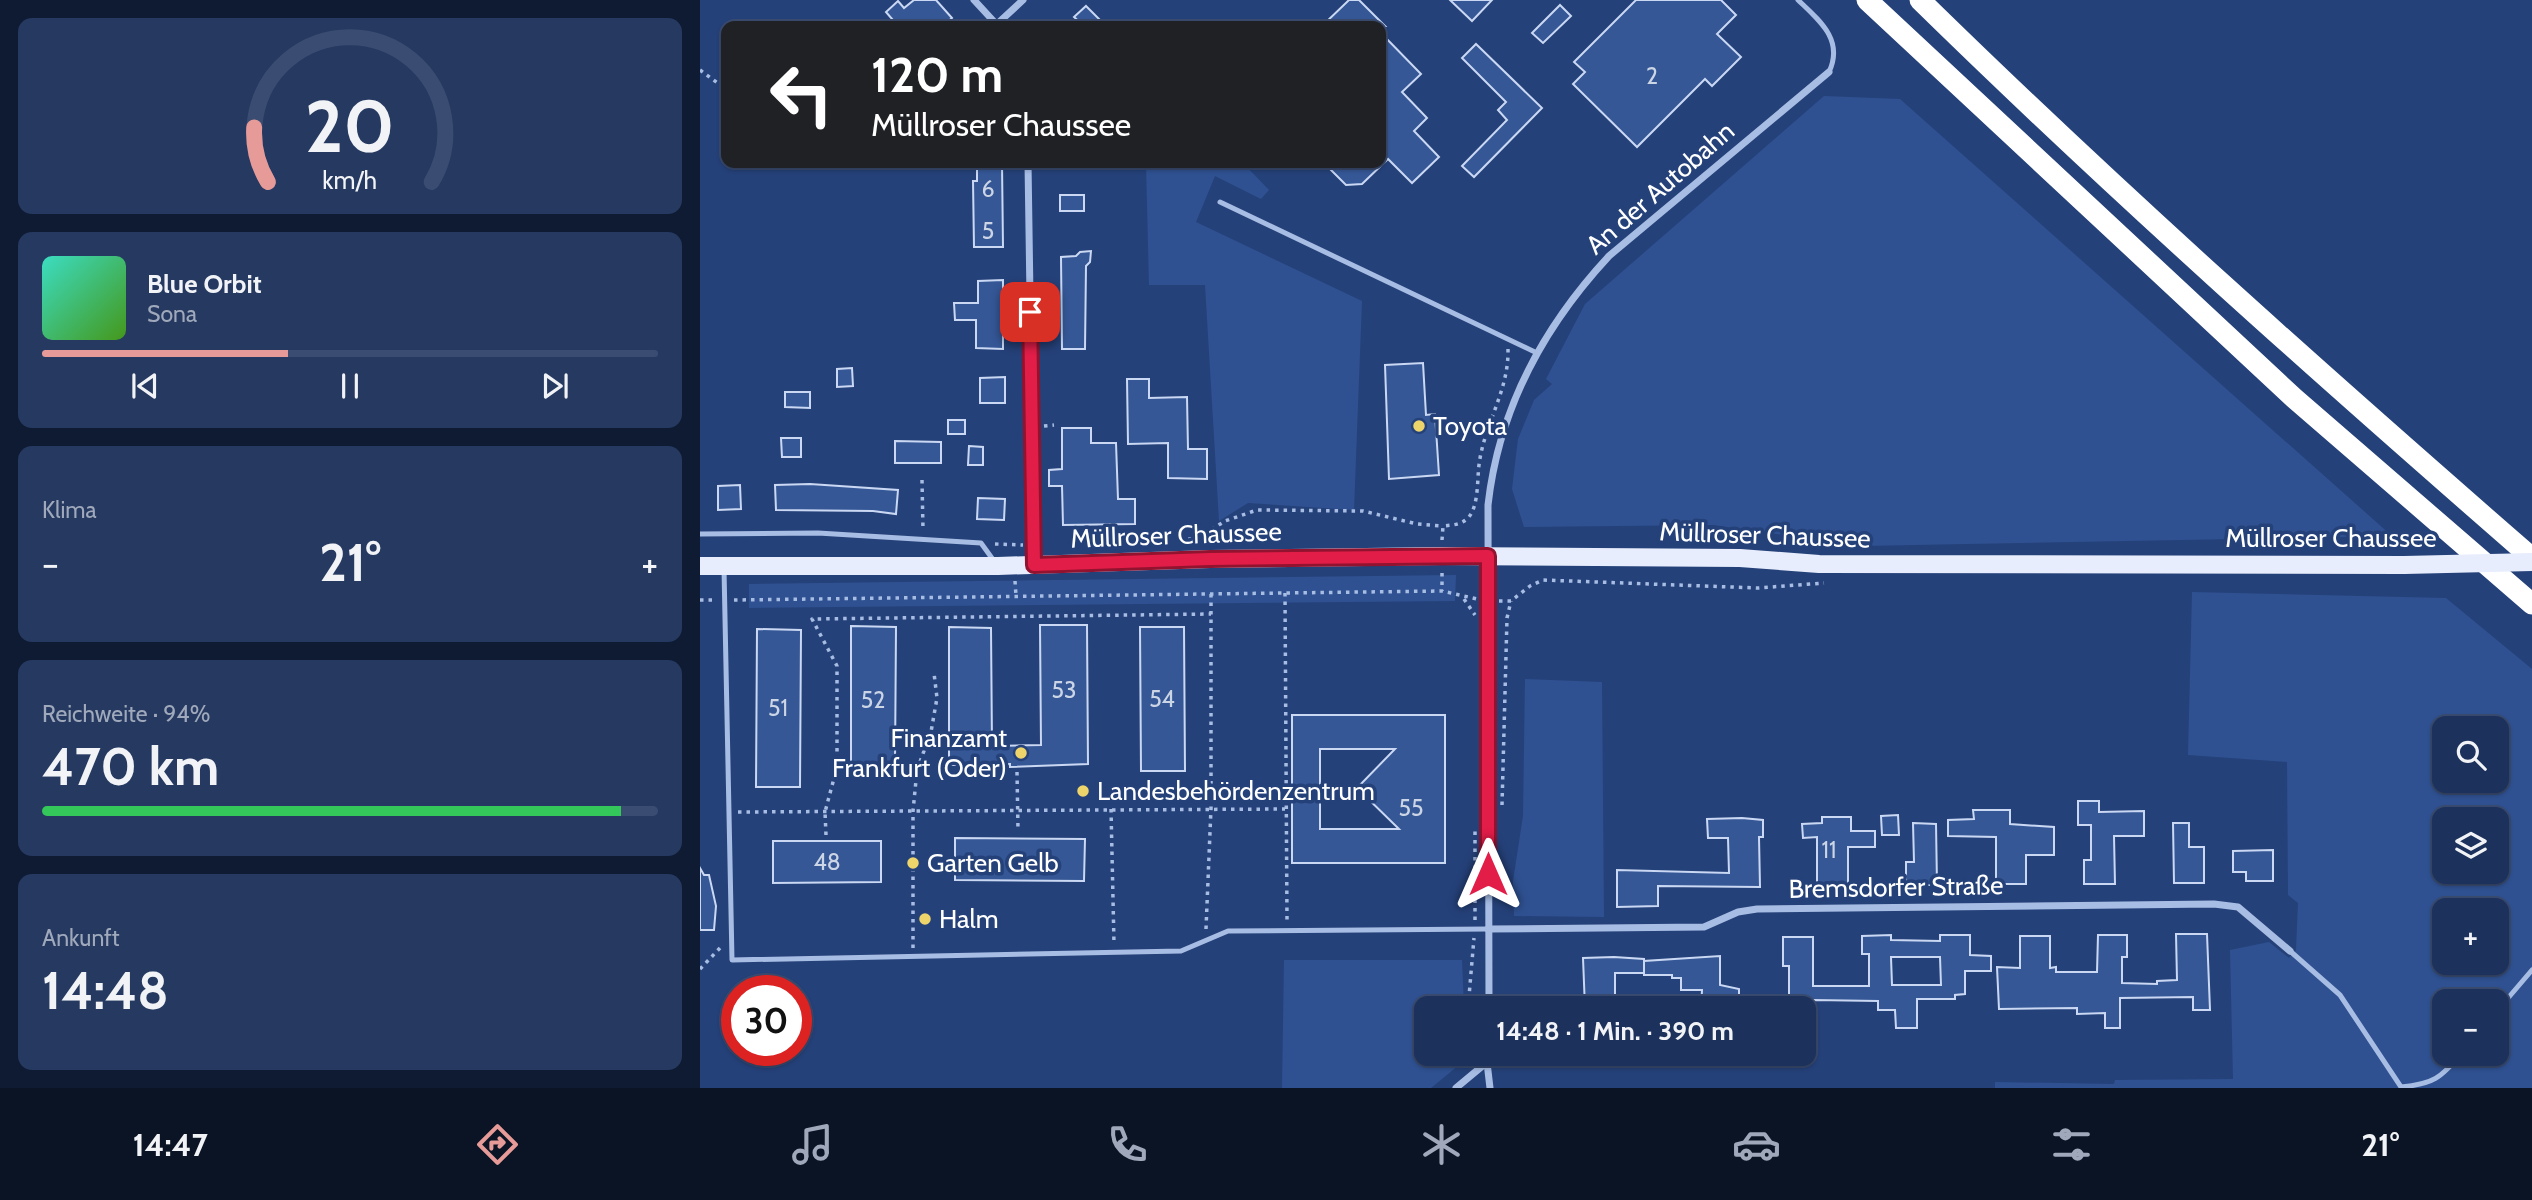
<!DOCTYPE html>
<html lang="de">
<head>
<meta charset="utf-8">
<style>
	body { margin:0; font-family:Cabin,sans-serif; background:#253961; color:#f1f3f6; height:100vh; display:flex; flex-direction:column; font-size:26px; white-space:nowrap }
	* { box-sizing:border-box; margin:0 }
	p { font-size:23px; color:#a0a9bb }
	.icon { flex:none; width:38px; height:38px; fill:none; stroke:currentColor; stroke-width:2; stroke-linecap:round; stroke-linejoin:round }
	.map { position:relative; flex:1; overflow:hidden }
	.sheet { display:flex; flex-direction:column; gap:18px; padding:18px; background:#0f1b32; width:700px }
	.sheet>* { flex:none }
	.banner { position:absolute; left:21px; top:21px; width:665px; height:147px; border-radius:14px; box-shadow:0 2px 5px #0004,0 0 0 2px #3a4c71; background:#202124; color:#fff; overflow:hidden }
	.controls { position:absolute; left:1732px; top:716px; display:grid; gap:14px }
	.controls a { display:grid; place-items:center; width:77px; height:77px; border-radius:14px; background:#1c315b; box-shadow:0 2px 5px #0004,0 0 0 2px #3a4c71; font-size:35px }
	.speed { position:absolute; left:21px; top:975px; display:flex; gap:14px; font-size:35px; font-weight:700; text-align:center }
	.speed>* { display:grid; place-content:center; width:91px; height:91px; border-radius:50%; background:#1c315b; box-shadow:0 2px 5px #0004,0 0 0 2px #3a4c71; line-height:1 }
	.speed .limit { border:10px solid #d22; background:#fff; color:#111 }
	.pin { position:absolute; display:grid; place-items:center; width:60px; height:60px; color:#fff; margin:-30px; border-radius:14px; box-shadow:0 4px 10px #0006 }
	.me { position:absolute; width:77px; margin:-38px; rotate:0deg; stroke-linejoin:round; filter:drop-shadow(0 0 5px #0008) }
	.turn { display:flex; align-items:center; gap:24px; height:147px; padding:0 35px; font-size:32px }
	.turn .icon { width:91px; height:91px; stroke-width:2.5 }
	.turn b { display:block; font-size:49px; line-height:60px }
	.big { font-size:52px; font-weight:700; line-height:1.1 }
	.sheet .card { flex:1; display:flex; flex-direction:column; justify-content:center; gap:10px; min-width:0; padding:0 24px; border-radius:14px; background:#253961 }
	.sheet .dial { align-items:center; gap:0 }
	.dial svg { height:182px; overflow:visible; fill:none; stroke:#3a4c71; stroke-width:7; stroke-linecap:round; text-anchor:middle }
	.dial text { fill:#f1f3f6; stroke:none }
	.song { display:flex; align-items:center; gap:21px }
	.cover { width:84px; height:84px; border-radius:10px; background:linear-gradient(135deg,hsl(170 70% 55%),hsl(100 70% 35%)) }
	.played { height:7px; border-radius:4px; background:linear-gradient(90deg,#e69b98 40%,#3a4c71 40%) }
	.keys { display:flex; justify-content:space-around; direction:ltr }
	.heat { display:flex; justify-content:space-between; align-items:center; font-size:38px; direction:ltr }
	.charge { height:10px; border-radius:5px; background:linear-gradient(90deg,#34c759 94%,#3a4c71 0) }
	.trip { position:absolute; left:714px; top:996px; width:402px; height:70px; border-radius:14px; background:#1c315b; box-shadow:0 2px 5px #0004,0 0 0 2px #3a4c71; font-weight:700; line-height:70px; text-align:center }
	.tabs { display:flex; height:112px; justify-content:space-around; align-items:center; background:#0b1424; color:#a0a9bb }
	.tabs .icon { width:49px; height:49px }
	.tabs .on { color:#e69b98 }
	.tabs b { font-size:32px; color:#f1f3f6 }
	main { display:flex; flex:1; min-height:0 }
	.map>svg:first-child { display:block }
</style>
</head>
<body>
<main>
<section class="sheet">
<div class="card dial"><svg viewBox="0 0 100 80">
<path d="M14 69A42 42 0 1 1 86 69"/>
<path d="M14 69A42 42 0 0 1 8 45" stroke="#e69b98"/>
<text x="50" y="56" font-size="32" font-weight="700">20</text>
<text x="50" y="72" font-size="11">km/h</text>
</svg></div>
<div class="card">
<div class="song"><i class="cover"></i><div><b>Blue Orbit</b><p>Sona</p></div></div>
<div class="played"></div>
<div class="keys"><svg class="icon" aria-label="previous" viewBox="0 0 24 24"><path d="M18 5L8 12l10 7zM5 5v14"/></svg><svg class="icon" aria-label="pause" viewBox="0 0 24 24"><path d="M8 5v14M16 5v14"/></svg><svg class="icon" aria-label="next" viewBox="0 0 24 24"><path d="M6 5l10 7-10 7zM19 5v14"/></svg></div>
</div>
<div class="card"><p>Klima</p>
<div class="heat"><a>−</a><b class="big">21°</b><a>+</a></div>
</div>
<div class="card"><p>Reichweite · 94%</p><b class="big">470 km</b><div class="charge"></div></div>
<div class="card"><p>Ankunft</p><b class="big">14:48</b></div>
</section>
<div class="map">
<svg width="1832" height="1088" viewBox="0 0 1832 1088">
	<rect width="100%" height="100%" fill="#254179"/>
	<g fill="#2f5191" fill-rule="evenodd">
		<polygon points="1124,96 1200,99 1692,536 1161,546 1013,525 824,527 812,489 818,439 834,400 852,384 846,379 885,304"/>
		<polygon points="446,163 543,163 569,190 561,199 515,176 496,222 662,301 654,510 548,503 519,521 505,285 449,285"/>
		<polygon points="756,575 755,601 49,608 49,584"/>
		<path d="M 1492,592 L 1746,598 L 1832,669 L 1832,1088 L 1295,1088 L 1295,1082 L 1414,1084 L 1415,1080 L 1533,1079 L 1530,950 L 1569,942 L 1589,958 L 1596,950 L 1598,903 L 1588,895 L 1587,762 L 1488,755 ZM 1745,728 L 1797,728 L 1797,780 L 1745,780 ZM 1745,819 L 1797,819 L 1797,872 L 1745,872 ZM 1745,910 L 1797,910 L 1797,962 L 1745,962 ZM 1745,1001 L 1797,1001 L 1797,1054 L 1745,1054 Z"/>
		<polygon points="825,679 902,682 904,917 814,916 813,881 823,816"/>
		<polygon points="584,960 762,960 764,1008 726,1008 726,1054 765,1054 765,1060 731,1088 582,1088"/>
	</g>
	<g fill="#355796" stroke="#cad8f3" stroke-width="2" fill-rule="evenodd">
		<polygon points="214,0 236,0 252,18 243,26 198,26 186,12 198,1 204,8"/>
		<polygon points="649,0 659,0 685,26 622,26"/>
		<polygon points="750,0 792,0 772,21"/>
		<polygon points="936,0 1021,0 1036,15 1017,34 1041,57 1012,86 1005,79 937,147 873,84 885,72 874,62"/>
		<polygon points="860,5 871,16 843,43 832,33"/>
		<polygon points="386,6 406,26 384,26 374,17"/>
		<polygon points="681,33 721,74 702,92 727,118 714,131 739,157 712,183 688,159 662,184 646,185 624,163 681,163"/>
		<polygon points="776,44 842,108 774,177 762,166 807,120 798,110 806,102 762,58"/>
		<polygon points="277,163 302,163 303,247 274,247 273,181 277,181"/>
		<rect x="360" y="195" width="24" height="16"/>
		<polygon points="391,251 390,262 386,266 385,349 362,349 361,257 376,256 380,252"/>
		<polygon points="303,280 303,349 276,348 276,320 255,320 254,303 278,303 278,281"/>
		<polygon points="723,363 726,415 735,414 739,475 689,479 685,365"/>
		<polygon points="152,368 153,386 137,387 137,369"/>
		<polygon points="305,377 305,403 280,403 280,378"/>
		<polygon points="427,379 449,379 449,398 487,397 488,449 507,449 507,479 468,478 468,443 428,444"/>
		<polygon points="85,392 110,392 110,408 85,407"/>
		<rect x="248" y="420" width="17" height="14"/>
		<polygon points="362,428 391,428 391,443 416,443 418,499 435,499 435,524 363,525 362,486 349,486 349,470 362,469"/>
		<polygon points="81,438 101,438 101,457 82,457"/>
		<polygon points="195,441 241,442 241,463 195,463"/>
		<polygon points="269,446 283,447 283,465 268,465"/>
		<polygon points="110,484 198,490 196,514 173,511 76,510 75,485"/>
		<polygon points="40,485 41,509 18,510 18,486"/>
		<polygon points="278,498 305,499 304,520 277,519"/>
		<polygon points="340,625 387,625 388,764 310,767 310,764 249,765 249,627 291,628 292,746 341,745"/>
		<polygon points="151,626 196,627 195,766 151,766"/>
		<polygon points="440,627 484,627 485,771 441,771"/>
		<polygon points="57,629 101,630 100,787 56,787"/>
		<path d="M 592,715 L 745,715 L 745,863 L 592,863 ZM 620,749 L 695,749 L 657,788 L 699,829 L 620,829 Z"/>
		<polygon points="1378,801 1399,801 1399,812 1444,811 1444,836 1414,836 1415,884 1384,884 1384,860 1391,860 1391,825 1378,825"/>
		<polygon points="1273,810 1310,810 1310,824 1354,827 1354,855 1326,855 1326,884 1296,884 1296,837 1248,836 1248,820 1274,819"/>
		<polygon points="1198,815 1199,835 1182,835 1181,816"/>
		<polygon points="1122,817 1151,817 1151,831 1175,831 1175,847 1148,847 1148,886 1117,886 1117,837 1103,838 1102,824 1122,823"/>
		<polygon points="1042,818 1063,820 1063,837 1059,837 1060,887 958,886 958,906 917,907 917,870 1029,873 1028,838 1008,838 1007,819"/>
		<polygon points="1213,823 1236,824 1237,885 1206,885 1206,862 1214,862"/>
		<polygon points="1473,823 1489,823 1489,847 1504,847 1504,883 1474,883"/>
		<polygon points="255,838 385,839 384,881 255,880"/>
		<polygon points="73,841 181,841 181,882 73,883"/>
		<polygon points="1573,850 1573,881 1546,881 1546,872 1533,872 1533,851"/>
		<polygon points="0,868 4,875 9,875 16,906 14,930 0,930"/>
		<polygon points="1476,934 1507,934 1510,1010 1493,1010 1493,997 1420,998 1420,1028 1405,1028 1405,1013 1377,1014 1377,1008 1299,1009 1297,967 1320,968 1320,936 1350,936 1350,968 1356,967 1356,972 1397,972 1398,935 1427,935 1427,957 1422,957 1422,983 1457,984 1457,981 1477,980"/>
		<path d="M 1191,935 L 1191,940 L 1240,941 L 1240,935 L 1270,935 L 1270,955 L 1291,956 L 1291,971 L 1265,971 L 1265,994 L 1255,995 L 1255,999 L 1217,999 L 1217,1028 L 1196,1028 L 1195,1010 L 1178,1010 L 1178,1001 L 1114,1000 L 1114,1005 L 1089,1006 L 1089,966 L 1083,966 L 1083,937 L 1113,937 L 1113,986 L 1169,986 L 1169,954 L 1162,954 L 1162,936 ZM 1191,957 L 1240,957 L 1241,985 L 1192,985 Z"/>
		<polygon points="1020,956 1020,985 1039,989 1039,1008 1001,1008 1002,990 981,990 981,978 972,978 972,975 944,975 944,961"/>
		<polygon points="914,957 944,959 944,973 915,973 915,1008 885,1008 883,958"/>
	</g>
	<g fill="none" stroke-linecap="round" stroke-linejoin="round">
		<g stroke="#a7bde4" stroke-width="3.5" stroke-dasharray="3.5 5" stroke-linecap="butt">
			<polyline points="0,70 23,87"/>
			<polyline points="310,312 321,312"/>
			<polyline points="344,426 354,425"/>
			<polyline points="222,480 223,530"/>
			<path d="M 742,540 L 743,526 C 752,525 761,525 768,518 C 779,506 777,480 779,465 C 784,424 809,391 808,349"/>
			<polyline points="480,541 500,537 525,521 557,510 663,511 717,524 743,526"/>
			<polyline points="295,544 323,545"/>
			<polyline points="742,573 742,591"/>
			<polyline points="315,581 316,596"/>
			<polyline points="585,593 587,921"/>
			<polyline points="764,599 775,615"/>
			<polyline points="0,600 15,600"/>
			<polyline points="34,600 742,591 777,599"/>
			<polyline points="799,601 811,601 830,586 843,580 1058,588 1124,583"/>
			<polyline points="317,772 318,830"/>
			<polyline points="802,805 807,618 811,601"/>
			<polyline points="411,809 414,944"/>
			<polyline points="38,812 585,809"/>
			<polyline points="126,835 125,812 137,767 137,666 112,619 511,614"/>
			<polyline points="775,920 775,829"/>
			<polyline points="506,929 511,808 511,594"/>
			<polyline points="213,948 213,811 217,770 231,732 237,698 234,673"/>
			<polyline points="0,969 20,948"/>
			<polyline points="768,1008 774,938"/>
			<polyline points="801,1054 801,1068"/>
		</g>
		<g stroke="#a7bde4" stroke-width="5">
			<path d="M 1098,0 C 1120,21 1144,40 1129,72"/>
			<polyline points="520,202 837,353"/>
			<polyline points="0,534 118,533 281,543 294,561"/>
			<polyline points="24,569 32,960 481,951 528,931 788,929"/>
			<path d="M 1590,951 L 1640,995 L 1701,1087 C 1733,1084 1741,1078 1761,1054"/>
			<polyline points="1797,1011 1832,970"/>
		</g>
		<g stroke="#a7bde4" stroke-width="7">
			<polyline points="274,0 298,26"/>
			<polyline points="297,24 323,0"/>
			<polyline points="328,163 334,564"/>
			<polyline points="788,929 1004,927 1038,912 1057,909 1514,904 1538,907 1590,951"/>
			<path d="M 789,1008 L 788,505 C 799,408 843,327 909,256 L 1129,72"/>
			<polyline points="786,1054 790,1088"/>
			<polyline points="756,1088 786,1063"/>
		</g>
		<polyline stroke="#e7edfc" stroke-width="18" points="0,566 298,566 510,559 742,556 1040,558 1119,564 1704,565"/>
		<g stroke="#fff" stroke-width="21">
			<polyline points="1167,0 1594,398 1832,604"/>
			<path d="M 1220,0 C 1417,193 1623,376 1832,558"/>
		</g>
		<polyline stroke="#e7edfc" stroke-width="18" points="1704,565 1832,562"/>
	</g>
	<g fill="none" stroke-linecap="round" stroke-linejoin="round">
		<g stroke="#92132f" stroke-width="18">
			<polyline id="route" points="330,312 334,565 510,559 788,556 788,874"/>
		</g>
		<use href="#route" stroke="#e11d48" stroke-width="12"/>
	</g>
	<g fill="#edd56c" stroke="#254179" stroke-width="2.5">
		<circle cx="719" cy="426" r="7"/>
		<circle cx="321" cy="753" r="7"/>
		<circle cx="383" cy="791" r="7"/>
		<circle cx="213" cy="863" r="7"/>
		<circle cx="225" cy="919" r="7"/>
	</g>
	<g text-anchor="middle" stroke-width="7" stroke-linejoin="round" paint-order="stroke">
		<g font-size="23" fill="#ccd5e5">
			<text x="952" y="84">2</text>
			<text x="288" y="197">6</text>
			<text x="288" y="239">5</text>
			<text x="364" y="698">53</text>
			<text x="462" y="707">54</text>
			<text x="173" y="708">52</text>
			<text x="78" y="716">51</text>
			<text x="711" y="816">55</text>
			<text x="1129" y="858">11</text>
			<text x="127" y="870">48</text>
		</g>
		<g font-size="26" fill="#fff" stroke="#254179">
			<text transform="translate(960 188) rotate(-41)" y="9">An der Autobahn</text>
			<text transform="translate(476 535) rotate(-2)" y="9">Müllroser Chaussee</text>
			<text transform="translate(1065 535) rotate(2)" y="9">Müllroser Chaussee</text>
			<text x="1631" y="547">Müllroser Chaussee</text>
			<text transform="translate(1196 887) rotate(-1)" y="9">Bremsdorfer Straße</text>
		</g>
		<g font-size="26" fill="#fff" stroke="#254179" text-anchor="start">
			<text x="733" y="435">Toyota</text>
			<text x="307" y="747" text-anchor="end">Finanzamt<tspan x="307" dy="30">Frankfurt (Oder)</tspan></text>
			<text x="397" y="800">Landesbehördenzentrum</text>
			<text x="227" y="872">Garten Gelb</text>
			<text x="239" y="928">Halm</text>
		</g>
	</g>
</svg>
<div class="controls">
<a><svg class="icon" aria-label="search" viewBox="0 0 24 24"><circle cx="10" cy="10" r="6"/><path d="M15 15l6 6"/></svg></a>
<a><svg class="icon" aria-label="layers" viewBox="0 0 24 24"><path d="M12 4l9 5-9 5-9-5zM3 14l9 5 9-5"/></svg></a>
<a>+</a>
<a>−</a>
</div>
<div class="speed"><div class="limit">30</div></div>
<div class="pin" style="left:330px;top:312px;background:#d93025"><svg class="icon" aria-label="arrive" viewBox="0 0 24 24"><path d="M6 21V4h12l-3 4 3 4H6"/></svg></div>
<svg class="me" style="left:788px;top:874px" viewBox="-20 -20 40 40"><path d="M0-17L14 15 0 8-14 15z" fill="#e11d48" stroke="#fff" stroke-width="4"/></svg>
<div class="trip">14:48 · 1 Min. · 390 m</div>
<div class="banner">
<div class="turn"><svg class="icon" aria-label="left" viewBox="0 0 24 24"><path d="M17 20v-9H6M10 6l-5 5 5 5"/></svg><div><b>120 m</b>Müllroser Chaussee</div></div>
</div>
</div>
</main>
<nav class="tabs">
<b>14:47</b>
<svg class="icon on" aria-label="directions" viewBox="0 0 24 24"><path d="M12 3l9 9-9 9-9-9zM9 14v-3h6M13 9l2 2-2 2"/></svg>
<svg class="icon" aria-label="music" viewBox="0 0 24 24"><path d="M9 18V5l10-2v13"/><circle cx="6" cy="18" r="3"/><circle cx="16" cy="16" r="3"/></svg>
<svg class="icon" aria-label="phone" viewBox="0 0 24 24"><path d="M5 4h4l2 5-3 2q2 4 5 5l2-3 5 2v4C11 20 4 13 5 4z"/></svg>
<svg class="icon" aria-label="climate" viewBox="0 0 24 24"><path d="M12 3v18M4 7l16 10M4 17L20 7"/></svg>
<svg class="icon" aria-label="car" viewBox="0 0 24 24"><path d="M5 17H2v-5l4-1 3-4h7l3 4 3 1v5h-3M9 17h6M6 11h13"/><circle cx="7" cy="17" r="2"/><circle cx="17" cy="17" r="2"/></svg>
<svg class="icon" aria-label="filters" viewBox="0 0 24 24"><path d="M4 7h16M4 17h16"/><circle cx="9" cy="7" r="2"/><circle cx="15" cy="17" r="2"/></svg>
<b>21°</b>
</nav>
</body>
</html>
